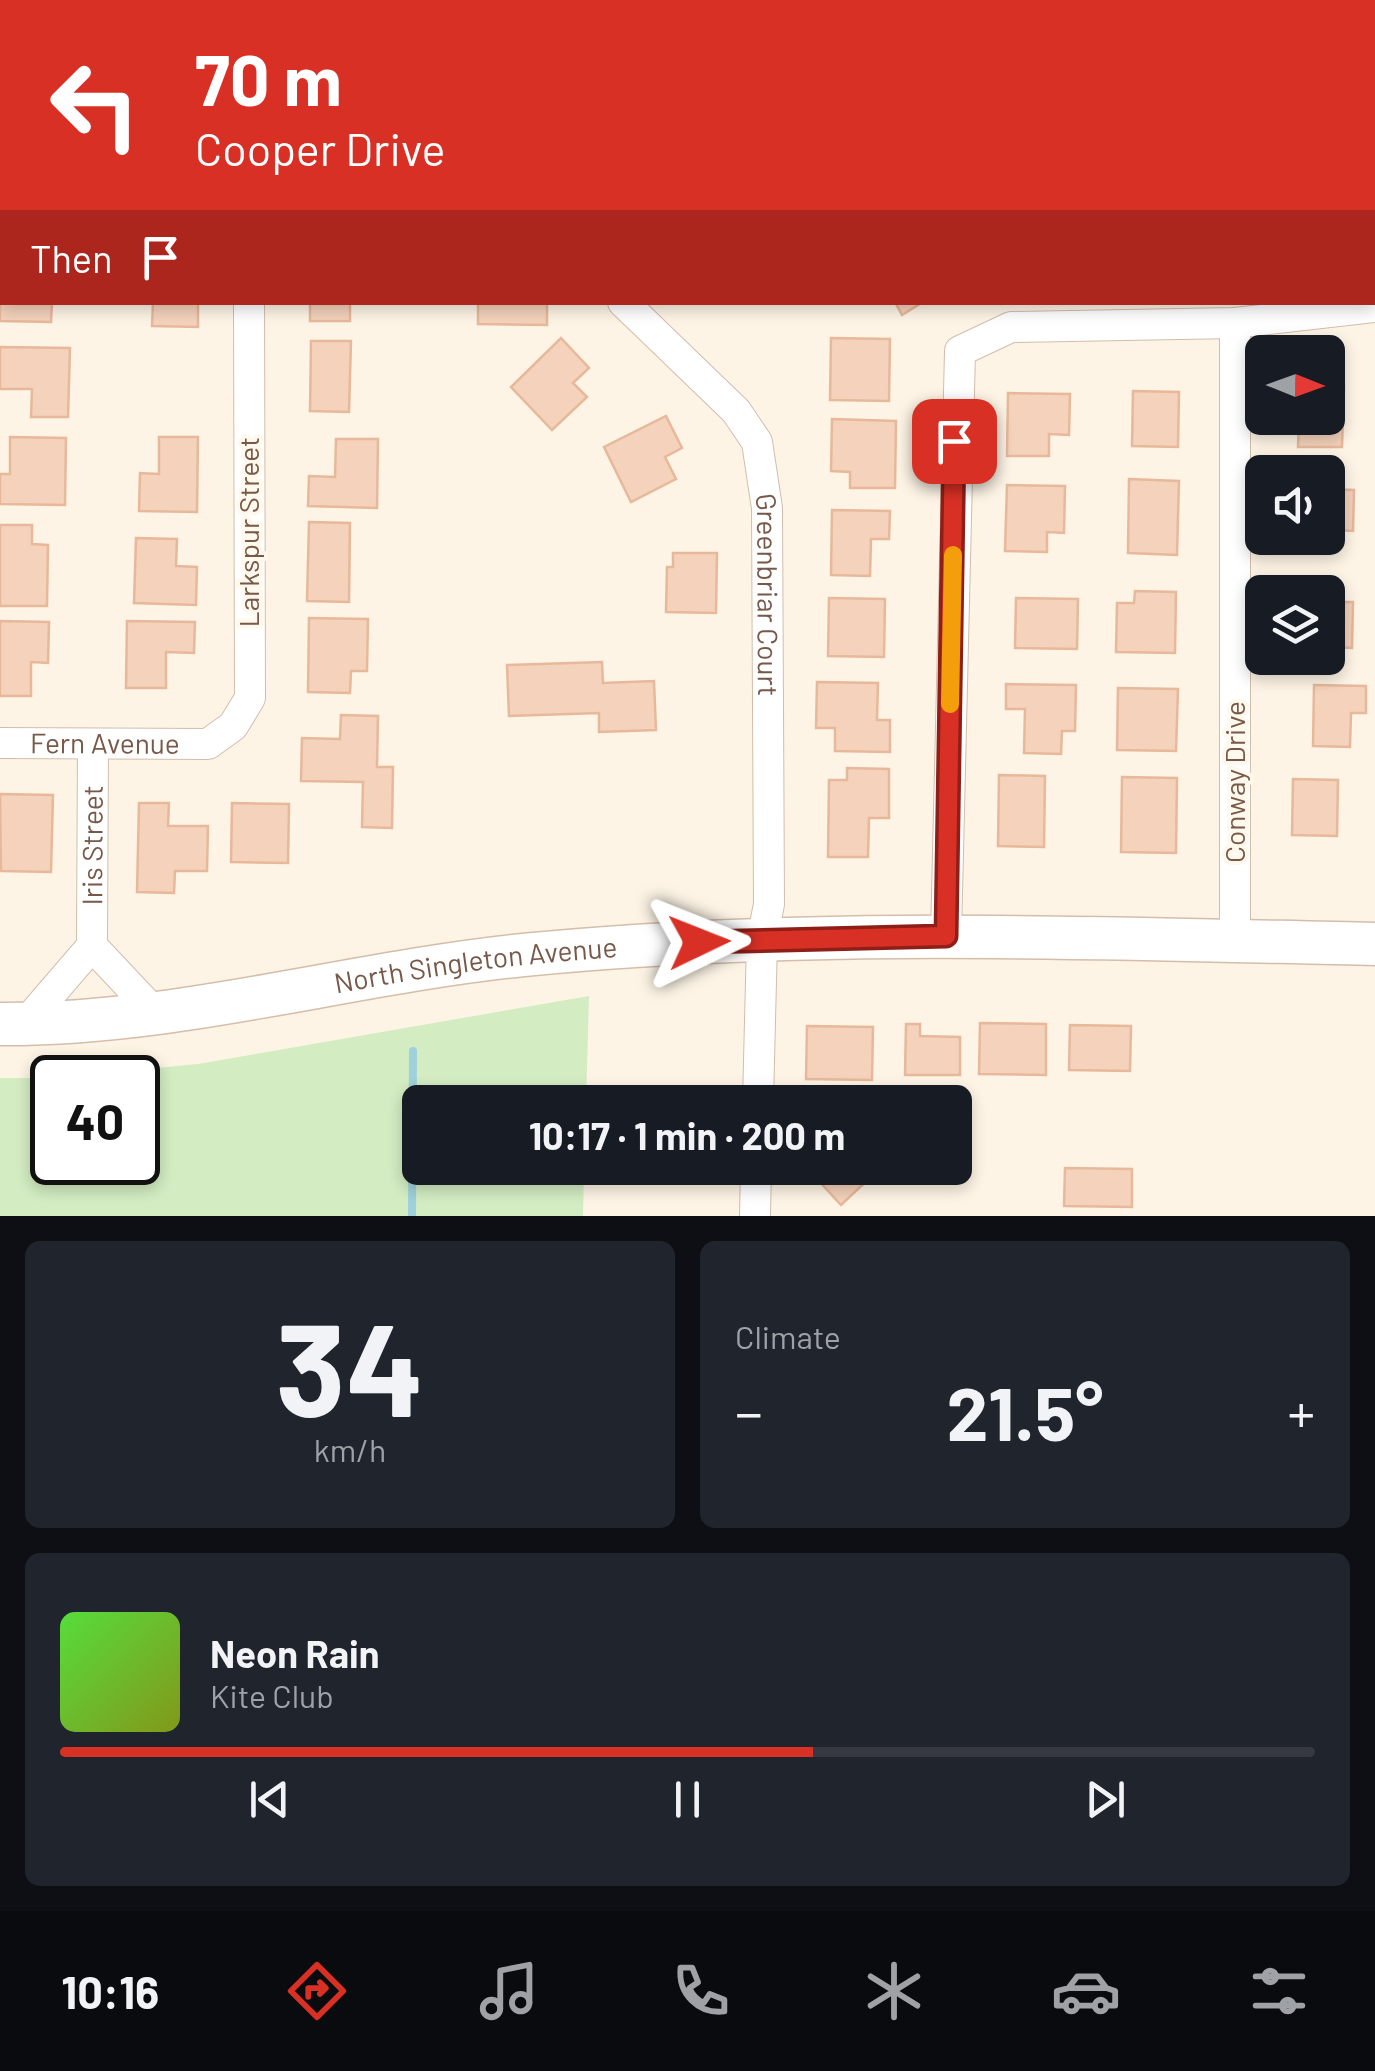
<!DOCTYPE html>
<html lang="en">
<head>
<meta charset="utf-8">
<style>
	body { margin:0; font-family:Barlow,sans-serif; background:#20242c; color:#f1f3f6; height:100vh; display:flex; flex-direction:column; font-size:38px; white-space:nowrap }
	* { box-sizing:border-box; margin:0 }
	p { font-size:32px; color:#9ea1a6 }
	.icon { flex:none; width:55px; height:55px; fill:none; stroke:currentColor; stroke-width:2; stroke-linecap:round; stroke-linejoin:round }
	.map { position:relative; height:1216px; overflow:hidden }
	.panel { display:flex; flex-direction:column; gap:25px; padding:25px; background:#0d0f14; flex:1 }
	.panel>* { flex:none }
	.banner { position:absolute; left:0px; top:0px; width:1375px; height:305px; box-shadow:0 5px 15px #0003; background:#d93025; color:#fff; overflow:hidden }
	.needle { width:65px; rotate:91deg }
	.tools { position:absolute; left:1245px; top:335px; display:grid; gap:20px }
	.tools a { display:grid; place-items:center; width:100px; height:100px; border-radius:15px; background:#171b24; box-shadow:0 5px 15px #0003; font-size:50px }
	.speed { position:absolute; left:30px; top:1055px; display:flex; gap:20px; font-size:50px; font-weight:700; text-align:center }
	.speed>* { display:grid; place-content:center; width:130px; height:130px; border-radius:50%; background:#171b24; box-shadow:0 5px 15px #0003; line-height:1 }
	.speed .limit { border:5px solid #111; border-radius:15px; background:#fff; color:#111 }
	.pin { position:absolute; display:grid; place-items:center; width:85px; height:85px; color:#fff; margin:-42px; border-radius:20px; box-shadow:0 5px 15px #0006 }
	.me { position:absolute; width:110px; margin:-55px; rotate:88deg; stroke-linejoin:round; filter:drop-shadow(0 0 8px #0008) }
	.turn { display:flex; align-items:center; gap:35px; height:210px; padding:0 30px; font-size:45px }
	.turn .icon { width:130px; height:130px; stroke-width:2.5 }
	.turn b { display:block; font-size:70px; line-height:85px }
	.then { display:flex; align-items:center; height:95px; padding:0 30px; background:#0003; gap:20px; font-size:38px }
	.big { font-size:75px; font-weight:700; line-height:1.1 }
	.panel .tile { flex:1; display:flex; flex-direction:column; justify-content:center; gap:15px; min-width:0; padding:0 35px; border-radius:15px; background:#20242c }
	.panel .dial { align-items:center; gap:0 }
	.dial b { font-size:130px; line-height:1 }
	.song { display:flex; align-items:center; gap:30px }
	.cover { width:120px; height:120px; border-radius:15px; background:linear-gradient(135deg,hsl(110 70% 55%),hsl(70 70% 35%)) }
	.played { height:10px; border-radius:5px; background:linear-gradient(90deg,#d93025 60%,#363941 60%) }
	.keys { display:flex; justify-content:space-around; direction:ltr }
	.heat { display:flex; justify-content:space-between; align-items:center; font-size:55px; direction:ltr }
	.panel .tiles { flex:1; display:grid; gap:25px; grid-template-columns:1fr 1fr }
	.tile:last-child { grid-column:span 2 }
	.trip { position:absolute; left:402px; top:1085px; width:570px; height:100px; border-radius:15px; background:#171b24; box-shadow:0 5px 15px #0003; font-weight:700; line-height:100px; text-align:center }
	.tab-bar { display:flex; height:160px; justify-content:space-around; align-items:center; background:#090b0e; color:#9ea1a6 }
	.tab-bar .icon { width:70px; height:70px }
	.tab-bar .on { color:#d93025 }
	.tab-bar b { font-size:45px; color:#f1f3f6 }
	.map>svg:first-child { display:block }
</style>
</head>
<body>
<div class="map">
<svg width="1375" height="1216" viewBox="0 0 1375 1216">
	<rect width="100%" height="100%" fill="#fdf4e5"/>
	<polygon fill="#d3ecc2" points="589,996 586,1102 420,1102 420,1168 584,1168 583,1216 0,1216 0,1078 52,1078 52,1162 138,1162 138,1078 63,1077 198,1064"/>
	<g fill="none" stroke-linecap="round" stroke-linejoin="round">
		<polyline stroke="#9ed1db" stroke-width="8" points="412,1216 413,1051"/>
	</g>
	<g fill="#f4d2bb" stroke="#e8b89b" stroke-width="2.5">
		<polygon points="315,0 366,0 365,2 315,2"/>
		<rect x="1241" y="0" width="40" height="2"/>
		<rect x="0" y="64" width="2" height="73"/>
		<polygon points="1375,180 1375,245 1372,246 1372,181"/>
		<polygon points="0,249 2,302 52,302 51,322 0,321"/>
		<polygon points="153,302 198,302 198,327 152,326"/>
		<rect x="310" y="302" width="40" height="19"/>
		<polygon points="478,302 547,302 547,325 478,324"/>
		<polygon points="895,302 923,302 902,315"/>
		<polygon points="561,338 589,368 573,383 587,397 552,430 511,387"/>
		<polygon points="831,338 890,339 889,401 830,400"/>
		<polygon points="311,341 351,341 349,412 310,411"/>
		<polygon points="0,347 70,348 68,417 31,417 32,389 0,389"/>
		<polygon points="1328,385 1344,386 1342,447 1298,447 1299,418 1328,418"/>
		<polygon points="1133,391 1179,392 1178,447 1132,446"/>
		<polygon points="1008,393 1070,394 1069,435 1049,434 1049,456 1007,456"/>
		<polygon points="666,416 682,448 665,457 676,479 631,502 604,447"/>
		<polygon points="832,419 896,421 895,488 850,488 850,472 831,471"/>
		<polygon points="10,437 66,438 65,505 0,504 0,474 10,474"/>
		<polygon points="159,437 198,437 197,512 139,511 140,473 159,474"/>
		<polygon points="336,439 378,439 377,508 308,506 309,476 335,477"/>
		<polygon points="1129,479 1179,481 1177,555 1128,553"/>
		<polygon points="1007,485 1065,486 1064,533 1047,532 1047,552 1005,551"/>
		<polygon points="1328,489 1354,490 1353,531 1336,530 1336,550 1293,550 1293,538 1328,538"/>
		<polygon points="832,510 890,511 889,539 871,539 870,576 831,575"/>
		<polygon points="309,522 350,523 349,602 307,601"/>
		<polygon points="0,525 32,525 32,544 48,545 47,606 0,606"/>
		<polygon points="136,538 177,539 176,566 197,567 196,605 134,603"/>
		<polygon points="673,553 717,553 716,613 666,612 667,567 673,567"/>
		<polygon points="1297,583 1338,584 1338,602 1353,602 1352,648 1328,647 1328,592 1296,592"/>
		<polygon points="1135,591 1176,592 1175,653 1116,652 1117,603 1134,603"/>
		<polygon points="829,598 885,599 884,657 828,656"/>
		<polygon points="1016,598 1078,599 1077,649 1015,648"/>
		<polygon points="309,618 368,619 367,671 351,671 350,693 308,692"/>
		<polygon points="0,621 49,622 48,663 31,662 31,696 0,696"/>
		<polygon points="127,621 195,622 194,653 166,652 166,688 126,688"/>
		<polygon points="602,662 603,683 654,681 656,730 599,732 599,713 509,716 507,665"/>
		<polygon points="817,682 878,683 877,720 890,720 890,752 835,751 835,728 816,728"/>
		<polygon points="1006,684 1076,685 1075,731 1062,731 1061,754 1024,753 1025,709 1006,709"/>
		<polygon points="1314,685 1366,686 1366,713 1351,713 1350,747 1313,746"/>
		<polygon points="1118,688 1178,689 1176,751 1117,750"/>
		<polygon points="341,715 378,716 377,767 393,767 392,828 362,827 363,782 301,781 302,738 340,739"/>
		<polygon points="847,768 889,769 889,818 869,818 868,857 828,857 829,780 847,780"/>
		<polygon points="999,775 1045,776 1044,847 998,846"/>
		<polygon points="1122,777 1177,778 1176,853 1121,852"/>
		<polygon points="1293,779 1338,780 1337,836 1292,835"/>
		<polygon points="0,794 53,795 51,872 1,871"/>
		<polygon points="139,803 169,803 168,826 208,826 207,871 175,871 174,893 137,892"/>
		<polygon points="232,803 289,804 288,863 231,862"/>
		<polygon points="980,1023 1046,1024 1046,1075 979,1074"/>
		<polygon points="906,1024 920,1024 920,1036 960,1037 960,1075 905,1075"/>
		<polygon points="1070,1025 1131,1026 1130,1071 1069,1070"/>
		<polygon points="807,1026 873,1027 872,1080 806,1079"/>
		<polygon points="629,1091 682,1091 682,1102 628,1102"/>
		<polygon points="807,1168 864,1168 872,1176 841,1205"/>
		<polygon points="1065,1168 1132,1169 1132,1207 1064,1206"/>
	</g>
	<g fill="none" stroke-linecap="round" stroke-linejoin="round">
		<g stroke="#d2bdad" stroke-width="32">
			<g id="street">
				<polyline points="249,0 249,2"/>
				<polyline points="1359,0 1360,2"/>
				<polyline points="602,2 602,0"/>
				<polyline points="0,24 2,24"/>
				<polyline points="1372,26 1375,31"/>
				<path id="s1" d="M 623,302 L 736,411 L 757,442 L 767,508 L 769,904 L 762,940 L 758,1102"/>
				<path id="s2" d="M 0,743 L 208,744 L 233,726 L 250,698 L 249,302"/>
				<polyline points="946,936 960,351 1011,327 1235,323 1375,307"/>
				<polyline points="1235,941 1235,323"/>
				<polyline points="92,946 155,1013"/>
				<path id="s3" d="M 24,1025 L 92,946 L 93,744"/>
				<polyline points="755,1216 756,1168"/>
			</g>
		</g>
		<g stroke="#d5bdaa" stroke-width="45">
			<g id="secondary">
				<path id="s4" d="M 0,1024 C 177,1025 348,973 523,955 C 806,927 1091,938 1375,944"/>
			</g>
		</g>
		<use href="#street" stroke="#fff" stroke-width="30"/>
		<use href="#secondary" stroke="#fff" stroke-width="42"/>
	</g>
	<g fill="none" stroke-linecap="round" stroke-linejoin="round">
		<g stroke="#8d1f18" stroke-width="25">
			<polyline id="route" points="699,942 946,936 954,441"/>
		</g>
		<use href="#route" stroke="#d93025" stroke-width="18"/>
		<polyline stroke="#f59e0b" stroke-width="18" points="950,704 953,555"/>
	</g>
	<g text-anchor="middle" stroke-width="8" stroke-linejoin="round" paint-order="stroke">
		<g font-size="28" fill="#785949" stroke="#fff8ec">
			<text transform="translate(249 532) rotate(-90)" y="10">Larkspur Street</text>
			<text dy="10" stroke="none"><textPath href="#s1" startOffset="348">Greenbriar Court</textPath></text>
			<text dy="10" stroke="none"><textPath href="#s2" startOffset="105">Fern Avenue</textPath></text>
			<text transform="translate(1235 782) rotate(-90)" y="10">Conway Drive</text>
			<text dy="10" stroke="none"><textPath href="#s3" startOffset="205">Iris Street</textPath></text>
			<text dy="10" stroke="none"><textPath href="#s4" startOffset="480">North Singleton Avenue</textPath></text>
		</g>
	</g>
</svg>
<div class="tools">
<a><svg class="needle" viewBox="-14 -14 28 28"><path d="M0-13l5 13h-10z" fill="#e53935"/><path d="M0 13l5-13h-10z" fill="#9ea1a6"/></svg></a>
<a><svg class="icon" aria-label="sound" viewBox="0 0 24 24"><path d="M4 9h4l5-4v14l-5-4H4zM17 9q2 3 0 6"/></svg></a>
<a><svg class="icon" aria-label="layers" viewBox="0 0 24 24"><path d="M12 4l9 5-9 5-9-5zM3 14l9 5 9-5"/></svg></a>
</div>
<div class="speed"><div class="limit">40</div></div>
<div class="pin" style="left:954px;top:441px;background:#d93025"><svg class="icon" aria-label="arrive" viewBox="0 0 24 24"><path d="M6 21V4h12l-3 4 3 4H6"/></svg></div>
<svg class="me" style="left:699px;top:942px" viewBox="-20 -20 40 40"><path d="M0-17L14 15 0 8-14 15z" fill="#d93025" stroke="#fff" stroke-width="4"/></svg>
<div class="trip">10:17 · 1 min · 200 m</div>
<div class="banner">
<div class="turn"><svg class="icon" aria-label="left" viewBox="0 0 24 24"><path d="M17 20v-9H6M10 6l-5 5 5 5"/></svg><div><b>70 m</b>Cooper Drive</div></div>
<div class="then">Then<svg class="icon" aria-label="arrive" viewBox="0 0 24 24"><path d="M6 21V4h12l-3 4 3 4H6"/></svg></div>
</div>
</div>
<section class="panel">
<div class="tiles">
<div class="tile dial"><b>34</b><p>km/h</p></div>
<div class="tile"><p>Climate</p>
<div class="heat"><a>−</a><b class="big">21.5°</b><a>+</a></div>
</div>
<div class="tile">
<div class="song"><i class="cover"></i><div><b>Neon Rain</b><p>Kite Club</p></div></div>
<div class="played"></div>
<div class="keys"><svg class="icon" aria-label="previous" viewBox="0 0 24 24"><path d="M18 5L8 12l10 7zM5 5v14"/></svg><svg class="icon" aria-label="pause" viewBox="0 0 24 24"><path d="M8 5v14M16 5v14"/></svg><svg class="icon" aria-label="next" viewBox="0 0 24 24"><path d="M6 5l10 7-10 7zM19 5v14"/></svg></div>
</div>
</div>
</section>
<nav class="tab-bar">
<b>10:16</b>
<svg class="icon on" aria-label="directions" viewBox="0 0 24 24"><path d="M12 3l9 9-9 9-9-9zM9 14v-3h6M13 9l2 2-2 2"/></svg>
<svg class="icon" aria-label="music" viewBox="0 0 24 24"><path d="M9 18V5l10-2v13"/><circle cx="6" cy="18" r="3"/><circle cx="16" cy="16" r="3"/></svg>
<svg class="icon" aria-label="phone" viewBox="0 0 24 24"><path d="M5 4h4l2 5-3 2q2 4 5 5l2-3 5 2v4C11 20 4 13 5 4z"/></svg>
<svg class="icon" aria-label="climate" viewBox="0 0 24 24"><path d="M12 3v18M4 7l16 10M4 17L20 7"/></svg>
<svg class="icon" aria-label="car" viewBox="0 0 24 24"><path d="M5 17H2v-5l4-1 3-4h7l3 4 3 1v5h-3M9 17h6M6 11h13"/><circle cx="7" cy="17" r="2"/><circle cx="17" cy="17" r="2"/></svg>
<svg class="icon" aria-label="filters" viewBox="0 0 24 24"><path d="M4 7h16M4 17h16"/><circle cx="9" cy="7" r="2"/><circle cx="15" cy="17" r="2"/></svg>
</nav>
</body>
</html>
